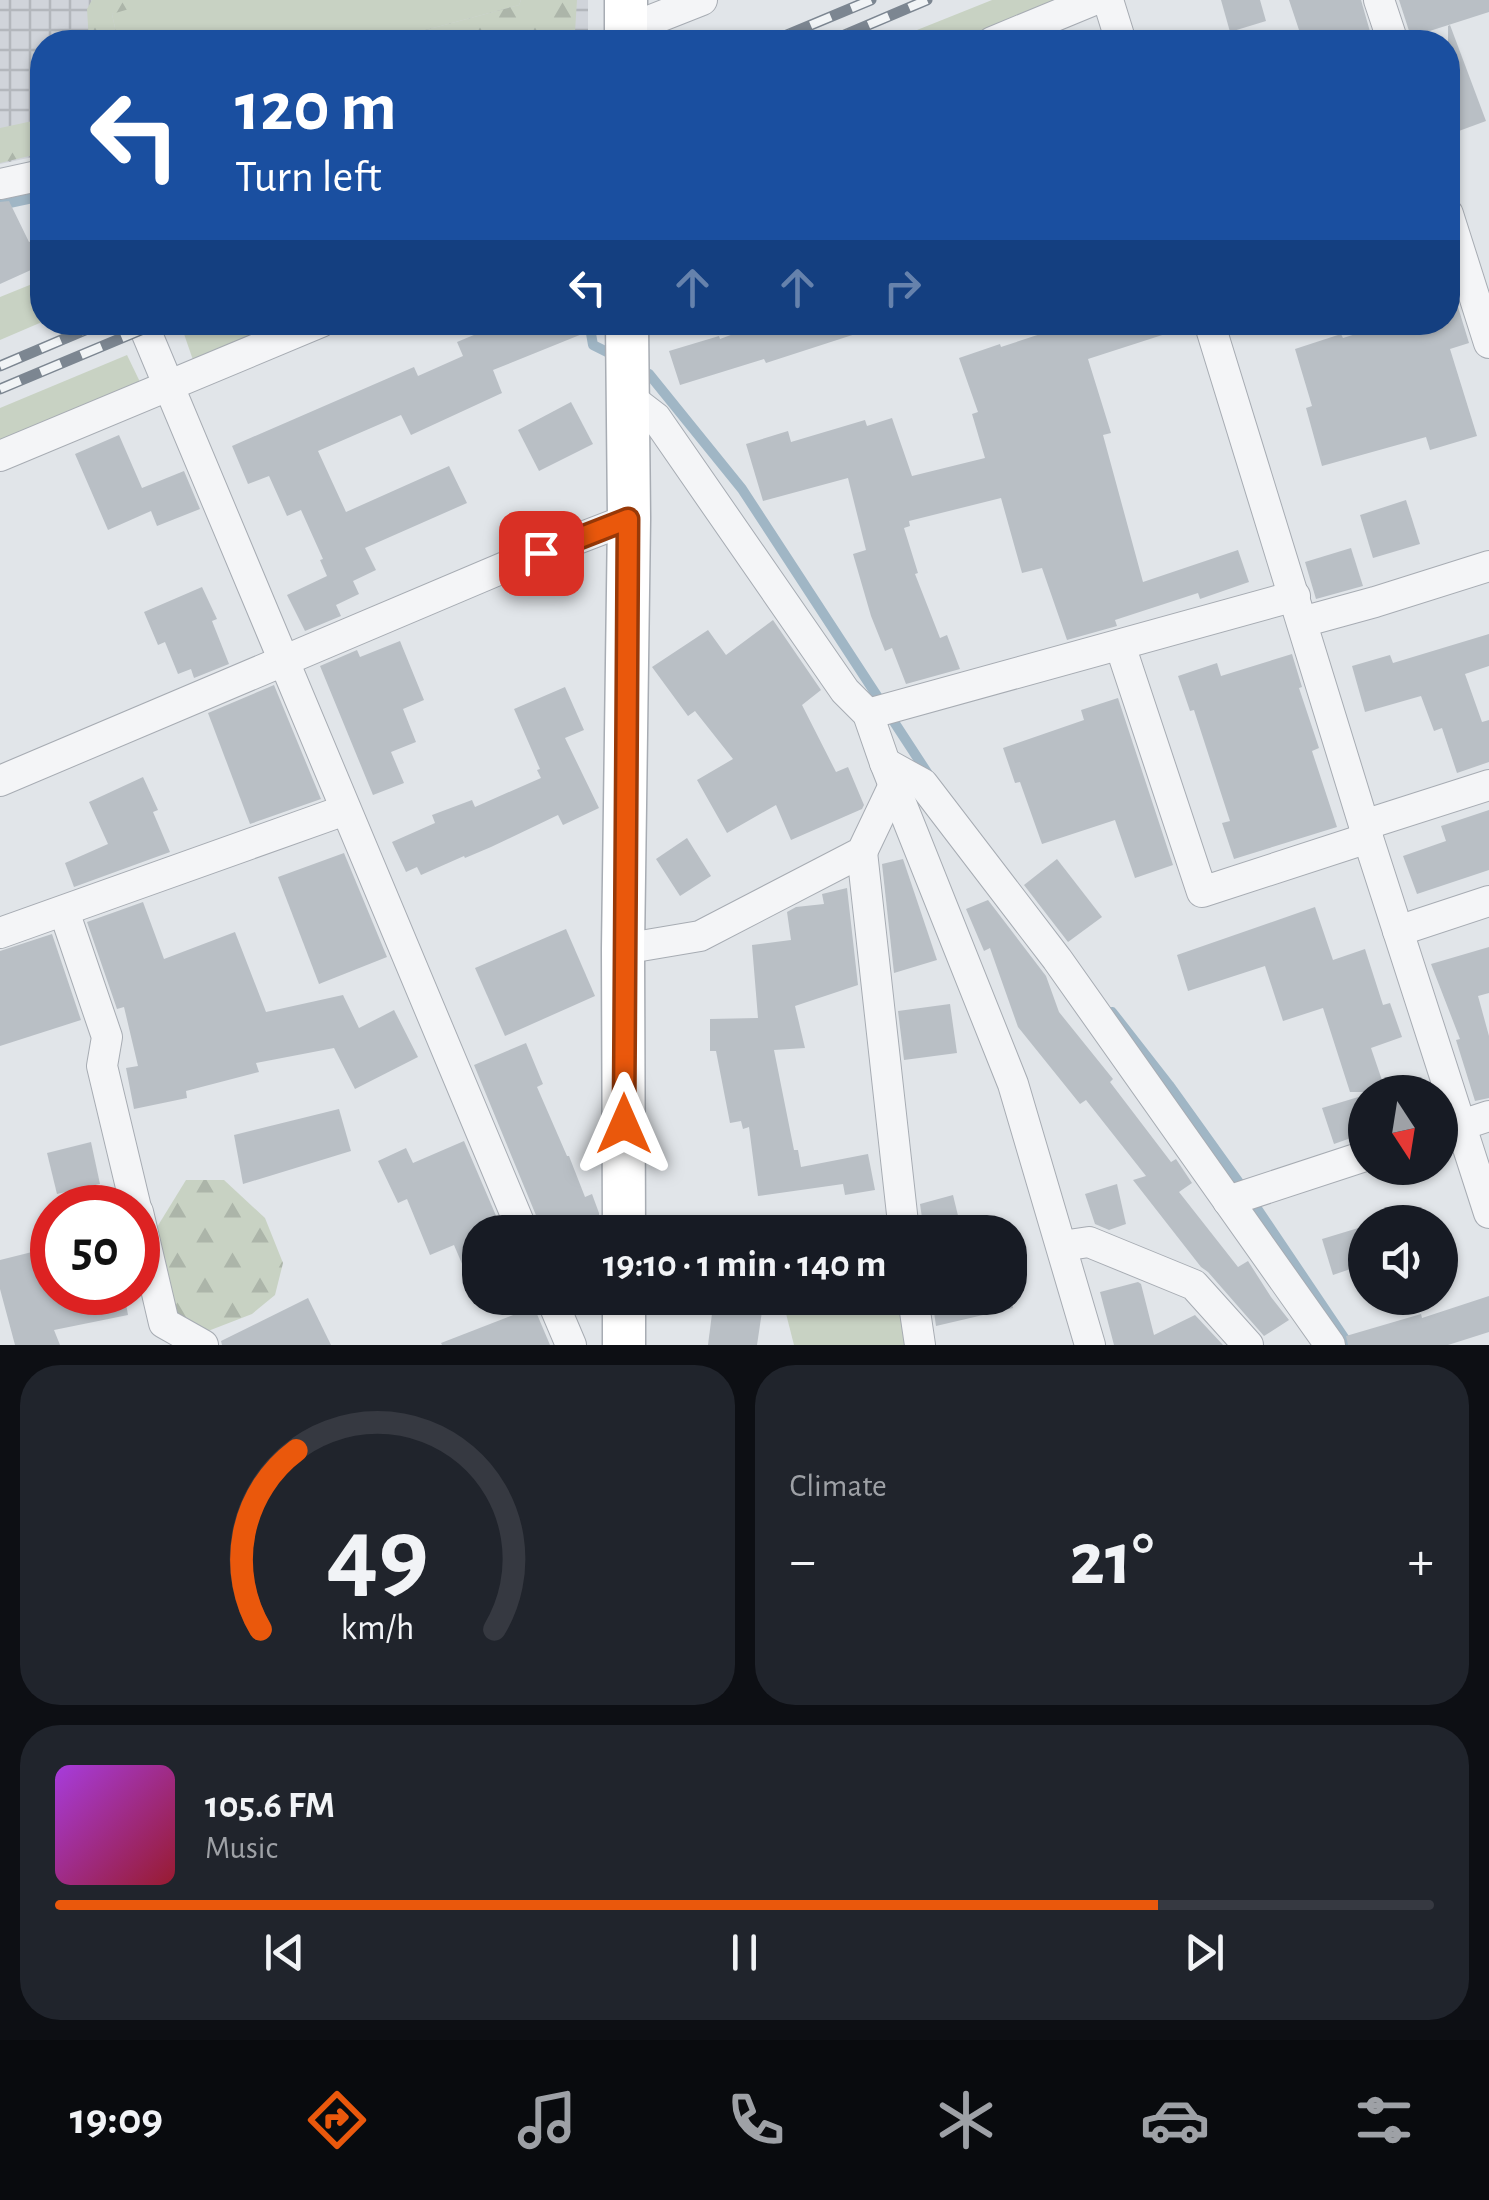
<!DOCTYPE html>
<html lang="en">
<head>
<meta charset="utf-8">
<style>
	body { margin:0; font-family:"Alegreya Sans",sans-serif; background:#20242c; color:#f1f3f6; height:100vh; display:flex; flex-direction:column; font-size:38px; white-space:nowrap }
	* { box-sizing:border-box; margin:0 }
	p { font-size:32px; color:#9ea1a6 }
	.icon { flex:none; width:55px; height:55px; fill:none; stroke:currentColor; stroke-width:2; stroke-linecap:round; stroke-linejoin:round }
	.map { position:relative; height:1345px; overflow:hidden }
	.side { display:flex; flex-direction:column; gap:20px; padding:20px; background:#0d0f14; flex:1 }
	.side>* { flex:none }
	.guide { position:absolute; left:30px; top:30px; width:1430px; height:305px; border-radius:40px; box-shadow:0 2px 8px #0004; background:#1a4fa0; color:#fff; overflow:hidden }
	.needle { width:65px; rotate:168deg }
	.tools { position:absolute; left:1348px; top:1075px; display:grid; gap:20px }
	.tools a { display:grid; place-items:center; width:110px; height:110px; border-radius:50%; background:#171b24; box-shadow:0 2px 8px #0004; font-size:50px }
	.speed { position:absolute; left:30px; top:1185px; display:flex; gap:20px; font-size:50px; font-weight:700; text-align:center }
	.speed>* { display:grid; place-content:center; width:130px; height:130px; border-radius:50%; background:#171b24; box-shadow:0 2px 8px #0004; line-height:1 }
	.speed .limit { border:15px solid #d22; background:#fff; color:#111 }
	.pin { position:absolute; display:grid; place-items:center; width:85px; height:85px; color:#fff; margin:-42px; border-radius:20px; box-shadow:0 5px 15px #0006 }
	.me { position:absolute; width:110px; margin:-55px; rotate:0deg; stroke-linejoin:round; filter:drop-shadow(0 0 8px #0008) }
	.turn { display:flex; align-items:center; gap:35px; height:210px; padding:0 40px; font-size:45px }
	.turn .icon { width:130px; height:130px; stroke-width:2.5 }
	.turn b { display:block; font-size:70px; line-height:85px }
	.lanes { display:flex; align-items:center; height:95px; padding:0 40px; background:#0003; justify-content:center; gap:50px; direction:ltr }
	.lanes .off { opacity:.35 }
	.big { font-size:75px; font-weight:700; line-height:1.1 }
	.side .card { flex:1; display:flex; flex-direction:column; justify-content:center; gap:15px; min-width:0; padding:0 35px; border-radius:40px; background:#20242c }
	.side .dial { align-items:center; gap:0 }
	.dial svg { height:260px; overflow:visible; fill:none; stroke:#363941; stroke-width:7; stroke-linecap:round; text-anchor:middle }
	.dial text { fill:#f1f3f6; stroke:none }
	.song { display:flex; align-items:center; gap:30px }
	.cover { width:120px; height:120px; border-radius:15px; background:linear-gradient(135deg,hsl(280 70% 55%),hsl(350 70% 35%)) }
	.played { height:10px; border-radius:5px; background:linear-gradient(90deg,#ea580c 80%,#363941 80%) }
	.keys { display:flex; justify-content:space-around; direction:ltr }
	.heat { display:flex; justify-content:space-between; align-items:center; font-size:55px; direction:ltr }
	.side .tiles { flex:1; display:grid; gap:20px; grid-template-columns:1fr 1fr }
	.card:last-child { grid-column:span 2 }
	.trip { position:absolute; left:462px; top:1215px; width:565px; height:100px; border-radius:40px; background:#171b24; box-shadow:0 2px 8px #0004; font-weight:700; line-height:100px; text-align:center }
	.tabs { display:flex; height:160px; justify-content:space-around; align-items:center; background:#090b0e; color:#9ea1a6 }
	.tabs .icon { width:70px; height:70px }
	.tabs .on { color:#ea580c }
	.tabs b { font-size:45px; color:#f1f3f6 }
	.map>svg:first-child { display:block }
</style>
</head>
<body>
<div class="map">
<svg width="1489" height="1345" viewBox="0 0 1489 1345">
	<defs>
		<pattern id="industrial-grid" width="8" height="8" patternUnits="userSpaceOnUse" patternTransform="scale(2.5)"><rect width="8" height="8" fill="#d0d4da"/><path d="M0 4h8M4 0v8" fill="none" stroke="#b3b7bc"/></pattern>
		<pattern id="forest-firs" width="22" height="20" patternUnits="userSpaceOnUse" patternTransform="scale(2.5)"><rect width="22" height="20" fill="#c8d2c3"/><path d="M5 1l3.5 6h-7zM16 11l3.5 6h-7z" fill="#acb5a9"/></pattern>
	</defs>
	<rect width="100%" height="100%" fill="#e1e5e9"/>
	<polygon fill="url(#industrial-grid)" points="0,0 588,0 588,40 577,42 42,42 42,155 0,164"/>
	<g fill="#c8d2c3">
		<polygon points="141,0 521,0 519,5 403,36 373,38 351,42 118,42 112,14"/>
		<polygon points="992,0 1069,0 965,42 887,42"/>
		<polygon points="42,280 42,322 0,340 0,297"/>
		<polygon points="211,323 281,323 193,360 184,334"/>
		<polygon points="127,355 140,382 0,440 0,408"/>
		<polygon points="782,1298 913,1298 920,1345 794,1345"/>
	</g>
	<g fill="url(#forest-firs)">
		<polygon points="92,0 160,0 112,14 118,42 89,42 87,9"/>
		<polygon points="521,0 577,0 575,32 527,42 347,42 365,39 403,36 519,5"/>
		<polygon points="42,119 42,153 0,163 0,128"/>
		<polygon points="186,1180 224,1180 265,1218 283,1263 275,1295 252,1314 190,1338 162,1313 154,1232"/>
	</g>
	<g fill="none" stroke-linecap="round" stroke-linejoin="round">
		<g stroke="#a0b6c5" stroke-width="10">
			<polyline points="0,205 42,196"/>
			<polyline points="589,322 593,345 615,356"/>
			<polyline points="639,369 649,374 742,489 930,777"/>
			<polyline points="1112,1012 1169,1085 1250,1198 1349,1345"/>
		</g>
	</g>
	<g fill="#b9bfc5">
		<polygon points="1221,0 1260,0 1266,21 1230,32"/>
		<polygon points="1289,0 1361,0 1373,42 1303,42"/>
		<polygon points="1399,0 1489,0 1489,12 1411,37"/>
		<polygon points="1450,25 1486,121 1448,135 1448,26"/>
		<polygon points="9,201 29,242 42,236 42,265 0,284 0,202"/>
		<polygon points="1448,274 1469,343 1450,349 1477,436 1430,450 1426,437 1322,466 1306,408 1312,406 1295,349 1341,334 1343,338 1394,322 1448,322"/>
		<polygon points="505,322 602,322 602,326 493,370 502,393 411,435 401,415 318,451 346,512 449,466 467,503 365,548 376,570 353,581 359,594 336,605 341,616 305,631 287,595 327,576 320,560 323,559 301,510 287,516 269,476 248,484 232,446 414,367 418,376 463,356 457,342"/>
		<polygon points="765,322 873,322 874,328 766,363 764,359 680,385 669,351 719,336 720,339"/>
		<polygon points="1077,322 1183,322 1184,328 1088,359 1111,433 1103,435 1143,582 1238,550 1249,582 1200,599 1198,593 1115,620 1117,626 1067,640 1042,568 1022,573 1001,498 909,521 910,526 904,528 918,573 915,574 940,638 947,635 960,669 906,684 892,648 885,651 871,616 853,554 866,550 848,478 763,501 746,444 788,431 791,442 865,420 867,426 892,418 912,476 985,458 972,414 978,412 959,358 1000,344 1001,347"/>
		<polygon points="571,402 593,444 539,471 518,430"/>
		<polygon points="119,435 142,488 184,471 200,509 157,526 151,511 108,530 75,454"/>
		<polygon points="1406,500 1420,544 1373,558 1360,515"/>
		<polygon points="1351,548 1363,586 1316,599 1305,562"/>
		<polygon points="202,587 217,619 212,621 229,664 194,678 191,669 178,674 165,642 158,645 144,612"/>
		<polygon points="773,620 821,690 802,705 836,772 848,767 864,805 862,809 791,840 776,805 727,833 697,780 733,759 695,711 688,716 652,667 708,630 726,655"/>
		<polygon points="1489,634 1489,666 1465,674 1482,722 1489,720 1489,762 1457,773 1442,728 1434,731 1421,696 1365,712 1352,666 1390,655 1393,663"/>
		<polygon points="400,641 424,700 403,709 416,742 391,752 404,783 373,795 320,666 357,650 360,657"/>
		<polygon points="1292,654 1302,687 1299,688 1319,748 1312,751 1337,827 1234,859 1222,823 1230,821 1194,710 1190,711 1178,676 1217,663 1221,676"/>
		<polygon points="274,685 321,799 250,824 208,713"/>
		<polygon points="565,687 584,730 565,738 599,808 563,825 558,815 491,847 465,858 464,856 421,875 417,867 406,872 392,842 435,823 432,815 472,800 475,807 541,778 537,770 540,769 514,709"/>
		<polygon points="1118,698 1173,865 1135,878 1115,820 1042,844 1020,782 1015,783 1003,748 1084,720 1081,710"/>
		<polygon points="143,777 158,810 153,812 170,852 74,887 65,863 108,844 89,802"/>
		<polygon points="1489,810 1489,870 1417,894 1403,856 1446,841 1441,826"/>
		<polygon points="687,838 711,876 680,896 656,859"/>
		<polygon points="344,853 387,957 319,984 278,877"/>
		<polygon points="903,859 937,960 894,973 882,864"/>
		<polygon points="1057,859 1102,917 1068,942 1024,885"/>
		<polygon points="847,888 858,985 795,1006 805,1048 774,1050 794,1150 798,1150 801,1167 868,1154 875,1190 845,1195 843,1184 758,1196 749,1127 743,1129 741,1121 730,1123 716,1051 710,1051 710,1019 758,1018 752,945 791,940 787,912 796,907 824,904 822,894"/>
		<polygon points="988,900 1046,976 1059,1012 1113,1079 1110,1082 1171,1162 1176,1159 1192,1183 1179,1192 1238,1267 1248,1261 1271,1297 1289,1320 1264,1336 1208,1272 1201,1267 1133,1180 1146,1176 1086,1100 1080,1104 1018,1027 990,948 984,951 966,909"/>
		<polygon points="143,902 164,959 235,932 266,1012 343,995 359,1028 394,1010 418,1057 355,1089 334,1048 256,1063 259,1072 186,1091 187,1098 134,1109 126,1068 138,1066 124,1007 117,1009 87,922"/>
		<polygon points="1315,907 1333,960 1365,949 1383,1005 1390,1003 1402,1037 1371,1048 1386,1092 1350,1092 1323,1008 1283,1021 1265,966 1188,991 1177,955"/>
		<polygon points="566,929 595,996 505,1036 475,968"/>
		<polygon points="52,934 81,1020 0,1046 0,951"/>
		<polygon points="1489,947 1489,993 1478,996 1489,1036 1489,1098 1475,1101 1456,1040 1460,1039 1431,964"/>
		<polygon points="950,1004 957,1053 904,1060 898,1011"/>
		<polygon points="526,1043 543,1084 537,1087 567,1156 569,1156 585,1197 592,1194 599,1213 599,1225 577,1232 541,1232 540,1225 474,1065"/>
		<polygon points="1365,1095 1365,1133 1334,1144 1322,1108"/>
		<polygon points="339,1109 351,1151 243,1184 234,1135"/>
		<polygon points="464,1141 503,1232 480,1232 480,1306 454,1245 430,1255 407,1199 398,1203 378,1161 406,1148 413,1163"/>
		<polygon points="91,1142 100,1184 57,1194 47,1153"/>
		<polygon points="1117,1184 1126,1224 1109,1230 1095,1224 1085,1194"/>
		<polygon points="953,1195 962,1232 924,1232 920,1204"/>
		<polygon points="1365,1226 1365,1264 1333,1275 1322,1239"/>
		<polygon points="44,1249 52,1284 52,1292 124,1292 128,1315 54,1330 60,1345 15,1345 0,1289 0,1260"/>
		<polygon points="1138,1282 1141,1284 1154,1335 1195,1315 1223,1345 1114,1345 1100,1292"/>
		<polygon points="1489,1296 1489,1332 1448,1345 1348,1345 1346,1336 1421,1314 1422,1318"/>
		<polygon points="308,1298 331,1345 222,1345 221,1341"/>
		<polygon points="714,1298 764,1298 757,1345 708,1345"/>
		<polygon points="932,1298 1011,1298 1013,1308 936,1326"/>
		<polygon points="534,1307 550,1345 442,1345 441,1343"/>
	</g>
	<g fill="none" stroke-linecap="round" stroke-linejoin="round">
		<g stroke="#a7acb3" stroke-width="32">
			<g id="minor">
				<polyline points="1108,0 1121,42"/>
				<polyline points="1379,0 1393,42"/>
				<polyline points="626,30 702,0"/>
				<polyline points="992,42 1094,0"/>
				<polyline points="0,184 42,175"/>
				<polyline points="1448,214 1489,343"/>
				<polyline points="142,322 523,1232"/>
				<polyline points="1209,322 1368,838 1489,1213"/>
				<polyline points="626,395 656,418 845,691 868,714 885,763 1013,1084 1090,1345"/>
				<polyline points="0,456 321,322"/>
				<polyline points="1302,622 1375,602 1489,566"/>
				<polyline points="1120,645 1202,892 1368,838"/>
				<polyline points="868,714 1295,596"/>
				<polyline points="885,763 923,784 1057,959 1330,1345"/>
				<polyline points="0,781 512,564 629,519"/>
				<polyline points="1364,825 1489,785"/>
				<polyline points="862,852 904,1232"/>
				<polyline points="64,911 107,1037 102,1066 136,1208"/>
				<polyline points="1398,931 1489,901"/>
				<polyline points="0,933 345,810"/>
				<polyline points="623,949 700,936 862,852 894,785"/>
				<polyline points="1440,1132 1489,1116"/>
				<polyline points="1228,1201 1365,1156"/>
				<polyline points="138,1212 164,1323 203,1345"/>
				<polyline points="1062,1246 1089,1242 1194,1285 1248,1345"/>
				<polyline points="551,1298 571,1345"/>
				<polyline points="913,1298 920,1345"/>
			</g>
		</g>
		<g stroke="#a7acb3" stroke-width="45">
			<g id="secondary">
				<polyline points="626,42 626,0"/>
				<polyline points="624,1232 623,949 629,519 627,322"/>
				<polyline points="624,1298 624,1345"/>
			</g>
		</g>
		<use href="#minor" stroke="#f4f5f7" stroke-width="30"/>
		<use href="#secondary" stroke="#fff" stroke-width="42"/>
		<g stroke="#7c8691" stroke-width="11">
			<g id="rail">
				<polyline points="770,42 871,0"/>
				<polyline points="828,42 927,0"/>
				<polyline points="0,366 104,322"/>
				<polyline points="0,389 160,322"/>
			</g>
		</g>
		<use href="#rail" stroke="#f1f4f6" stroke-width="8" stroke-dasharray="22" stroke-linecap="butt"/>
	</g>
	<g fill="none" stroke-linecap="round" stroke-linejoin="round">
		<g stroke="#983908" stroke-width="25">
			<polyline id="route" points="541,553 628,519 624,1124"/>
		</g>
		<use href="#route" stroke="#ea580c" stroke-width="18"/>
	</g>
</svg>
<div class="tools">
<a><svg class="needle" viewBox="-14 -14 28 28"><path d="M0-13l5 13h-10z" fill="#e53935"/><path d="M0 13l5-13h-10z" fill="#9ea1a6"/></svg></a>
<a><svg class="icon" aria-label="sound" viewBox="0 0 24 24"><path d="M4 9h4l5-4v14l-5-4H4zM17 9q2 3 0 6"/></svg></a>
</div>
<div class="speed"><div class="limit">50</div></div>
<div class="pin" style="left:541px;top:553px;background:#d93025"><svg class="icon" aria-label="arrive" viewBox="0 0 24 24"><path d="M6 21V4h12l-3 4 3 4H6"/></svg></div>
<svg class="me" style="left:624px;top:1124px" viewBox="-20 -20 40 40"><path d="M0-17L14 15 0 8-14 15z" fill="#ea580c" stroke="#fff" stroke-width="4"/></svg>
<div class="trip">19:10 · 1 min · 140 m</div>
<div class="guide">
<div class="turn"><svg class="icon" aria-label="left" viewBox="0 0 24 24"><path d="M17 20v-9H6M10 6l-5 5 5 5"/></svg><div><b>120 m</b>Turn left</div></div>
<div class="lanes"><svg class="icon" aria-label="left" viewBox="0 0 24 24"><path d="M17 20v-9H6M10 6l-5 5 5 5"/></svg><svg class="icon off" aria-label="ahead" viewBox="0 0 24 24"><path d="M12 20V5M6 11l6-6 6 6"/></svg><svg class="icon off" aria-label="ahead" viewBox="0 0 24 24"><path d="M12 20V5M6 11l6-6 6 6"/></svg><svg class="icon off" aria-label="right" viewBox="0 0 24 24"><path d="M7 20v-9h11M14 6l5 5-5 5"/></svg></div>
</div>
</div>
<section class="side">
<div class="tiles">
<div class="card dial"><svg viewBox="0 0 100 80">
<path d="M14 69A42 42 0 1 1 86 69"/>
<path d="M14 69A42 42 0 0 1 25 14" stroke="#ea580c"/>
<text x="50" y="56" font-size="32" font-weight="700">49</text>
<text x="50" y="72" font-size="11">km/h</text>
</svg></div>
<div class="card"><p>Climate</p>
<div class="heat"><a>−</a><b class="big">21°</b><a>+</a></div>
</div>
<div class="card">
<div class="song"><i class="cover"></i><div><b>105.6 FM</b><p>Music</p></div></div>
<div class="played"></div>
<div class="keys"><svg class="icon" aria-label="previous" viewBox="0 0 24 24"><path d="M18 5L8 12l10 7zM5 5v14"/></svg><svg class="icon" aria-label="pause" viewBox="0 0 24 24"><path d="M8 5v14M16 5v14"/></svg><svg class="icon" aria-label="next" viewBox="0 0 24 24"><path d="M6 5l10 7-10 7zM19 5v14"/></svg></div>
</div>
</div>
</section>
<nav class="tabs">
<b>19:09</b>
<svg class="icon on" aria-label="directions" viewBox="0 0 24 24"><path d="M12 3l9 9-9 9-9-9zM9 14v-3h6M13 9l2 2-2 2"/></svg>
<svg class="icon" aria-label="music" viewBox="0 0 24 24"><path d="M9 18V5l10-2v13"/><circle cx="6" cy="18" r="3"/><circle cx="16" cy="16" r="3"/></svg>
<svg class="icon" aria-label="phone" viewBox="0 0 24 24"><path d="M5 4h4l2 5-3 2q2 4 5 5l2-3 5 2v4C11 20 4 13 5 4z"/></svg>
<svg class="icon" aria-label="climate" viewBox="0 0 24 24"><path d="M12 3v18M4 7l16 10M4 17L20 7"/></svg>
<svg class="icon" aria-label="car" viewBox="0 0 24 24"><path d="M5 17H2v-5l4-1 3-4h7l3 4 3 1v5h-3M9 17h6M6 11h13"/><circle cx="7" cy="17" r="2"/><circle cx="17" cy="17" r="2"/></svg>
<svg class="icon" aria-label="filters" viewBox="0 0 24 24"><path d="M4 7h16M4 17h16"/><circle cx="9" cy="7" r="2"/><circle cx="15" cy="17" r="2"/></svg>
</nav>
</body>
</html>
